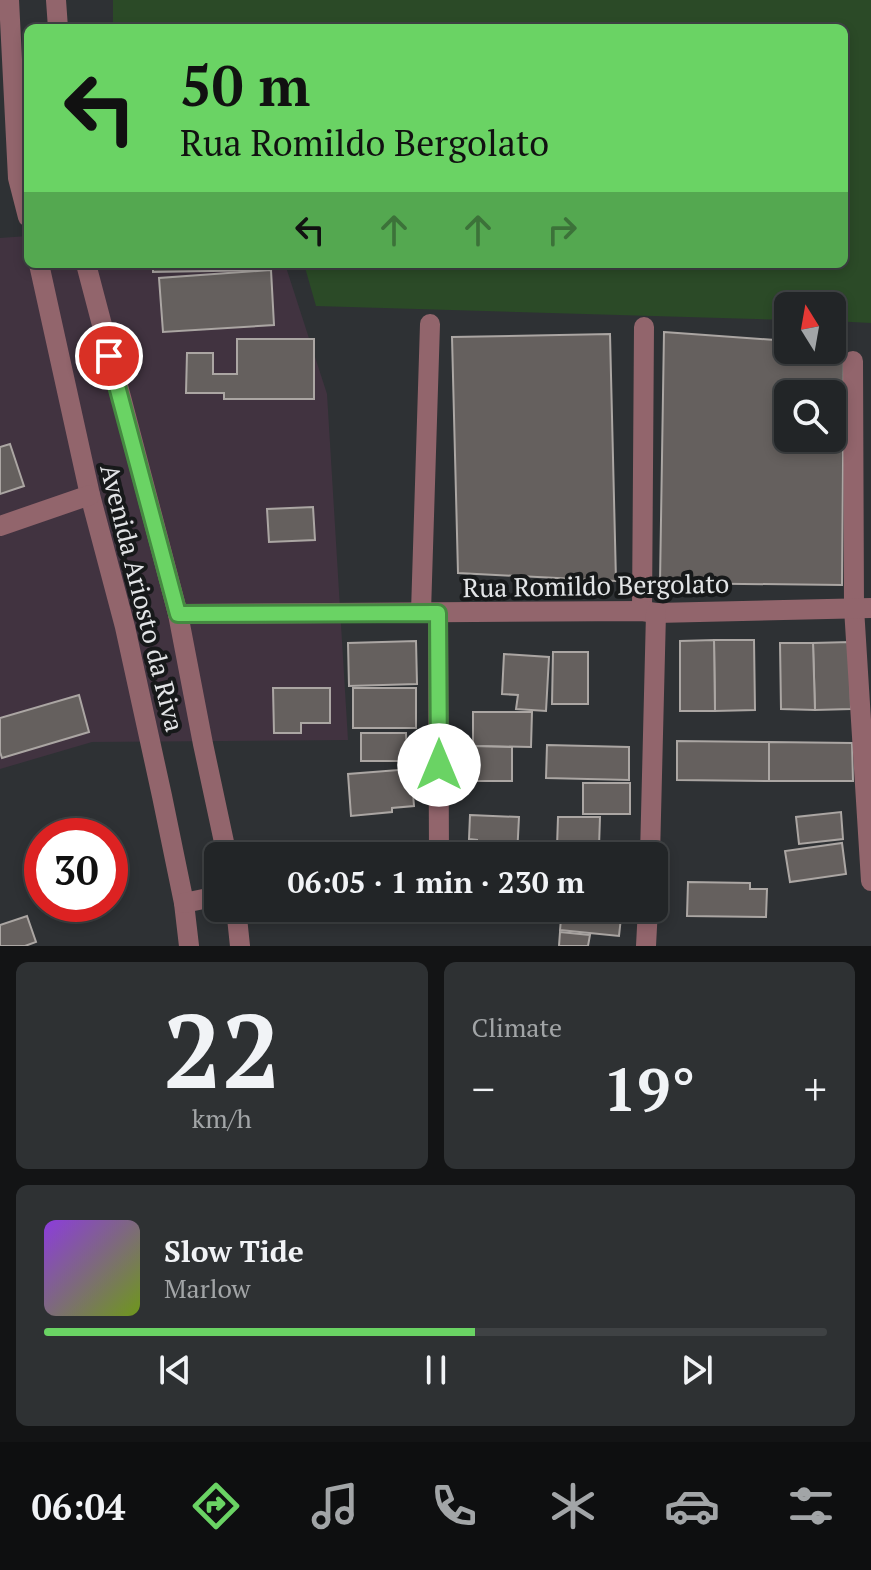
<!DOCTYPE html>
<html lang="en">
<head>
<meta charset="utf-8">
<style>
	body { margin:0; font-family:"PT Serif",serif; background:#2e3133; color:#f1f3f6; height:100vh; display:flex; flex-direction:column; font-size:30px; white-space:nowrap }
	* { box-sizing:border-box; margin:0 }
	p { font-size:26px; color:#a2a5a7 }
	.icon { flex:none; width:44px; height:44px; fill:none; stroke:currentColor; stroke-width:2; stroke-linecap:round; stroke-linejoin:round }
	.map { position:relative; height:946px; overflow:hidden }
	.side { display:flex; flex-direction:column; gap:16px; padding:16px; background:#131415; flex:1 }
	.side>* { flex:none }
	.guide { position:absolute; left:24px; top:24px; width:824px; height:244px; border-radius:12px; box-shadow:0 4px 12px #0003,0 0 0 2px #3f4244; background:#6ad364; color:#111; overflow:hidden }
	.needle { width:52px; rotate:349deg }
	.tools { position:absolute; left:774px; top:292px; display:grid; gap:16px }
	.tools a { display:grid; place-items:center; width:72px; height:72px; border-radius:12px; background:#222527; box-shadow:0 4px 12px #0003,0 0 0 2px #3f4244; font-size:40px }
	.speed { position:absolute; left:24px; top:818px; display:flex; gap:16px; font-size:40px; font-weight:700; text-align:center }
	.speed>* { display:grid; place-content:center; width:104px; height:104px; border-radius:50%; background:#222527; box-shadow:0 4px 12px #0003,0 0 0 2px #3f4244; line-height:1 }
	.speed .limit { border:12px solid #d22; background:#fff; color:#111 }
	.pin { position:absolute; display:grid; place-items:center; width:68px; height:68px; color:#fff; margin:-34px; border:4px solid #fff; border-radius:50%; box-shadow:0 2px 8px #0007 }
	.me { position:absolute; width:88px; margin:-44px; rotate:0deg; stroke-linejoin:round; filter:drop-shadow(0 0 6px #0008) }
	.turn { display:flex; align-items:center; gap:28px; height:168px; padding:0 24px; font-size:36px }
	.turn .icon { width:104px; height:104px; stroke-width:2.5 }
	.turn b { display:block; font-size:56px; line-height:68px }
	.lanes { display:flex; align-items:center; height:76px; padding:0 24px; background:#0003; justify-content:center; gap:40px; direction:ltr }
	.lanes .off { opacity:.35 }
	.big { font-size:60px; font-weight:800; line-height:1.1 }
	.side .tile { flex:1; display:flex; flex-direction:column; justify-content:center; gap:12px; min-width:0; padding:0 28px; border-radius:12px; background:#2e3133 }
	.side .dial { align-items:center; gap:0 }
	.dial b { font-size:104px; line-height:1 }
	.song { display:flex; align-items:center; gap:24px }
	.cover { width:96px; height:96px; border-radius:12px; background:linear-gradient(135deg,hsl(270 70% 55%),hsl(80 70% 35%)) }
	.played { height:8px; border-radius:4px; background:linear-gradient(90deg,#6ad364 55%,#3f4244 55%) }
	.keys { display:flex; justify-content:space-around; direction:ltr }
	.heat { display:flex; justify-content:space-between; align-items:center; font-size:44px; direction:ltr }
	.side .tiles { flex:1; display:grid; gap:16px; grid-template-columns:1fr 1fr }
	.tile:last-child { grid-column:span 2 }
	.trip { position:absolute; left:204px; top:842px; width:464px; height:80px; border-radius:12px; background:#222527; box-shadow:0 4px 12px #0003,0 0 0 2px #3f4244; font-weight:800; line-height:80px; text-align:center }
	.menu { display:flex; height:128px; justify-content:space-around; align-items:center; background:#0e0f10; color:#a2a5a7 }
	.menu .icon { width:56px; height:56px }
	.menu .on { color:#6ad364 }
	.menu b { font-size:36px; color:#f1f3f6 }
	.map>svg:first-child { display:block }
</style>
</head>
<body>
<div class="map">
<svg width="871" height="946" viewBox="0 0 871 946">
	<rect width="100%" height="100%" fill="#2e3134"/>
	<polygon fill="#413340" points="28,236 28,264 285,264 327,394 348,740 92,742 0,769 0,238"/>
	<polygon fill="#2b4a27" points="113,0 871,0 871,323 832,321 832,306 788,306 788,320 316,306 304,264 844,264 844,28 113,28"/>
	<g fill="#65605e" stroke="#aba6a3" stroke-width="2" fill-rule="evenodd">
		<polygon points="153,264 270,264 271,270 153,272"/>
		<polygon points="271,270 274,325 163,332 159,278"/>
		<path d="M 664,332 L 788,341 L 788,350 L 832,350 L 832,343 L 844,344 L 842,585 L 660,583 ZM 788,394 L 832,394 L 832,438 L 788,438 Z"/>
		<polygon points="610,334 616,581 458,573 452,337"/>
		<polygon points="237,339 314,339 314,399 224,399 224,393 186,393 187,353 213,353 213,374 237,374"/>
		<polygon points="10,444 24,486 0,494 0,447"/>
		<polygon points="313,507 315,540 269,542 267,509"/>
		<polygon points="714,640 754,640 755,710 715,711"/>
		<polygon points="714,640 715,711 680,711 680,641"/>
		<polygon points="416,641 417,684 349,686 348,643"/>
		<polygon points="850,642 851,709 815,710 813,643"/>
		<polygon points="780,643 813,643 815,710 781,709"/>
		<polygon points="553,652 588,652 588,704 552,704"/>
		<polygon points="504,654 549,657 546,711 516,709 518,695 502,694"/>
		<polygon points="273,688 330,688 330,723 301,723 301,733 274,733"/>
		<rect x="353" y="688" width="63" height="40"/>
		<polygon points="79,695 89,732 2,758 0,752 0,718"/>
		<polygon points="473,712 532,712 531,747 473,746"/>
		<polygon points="361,733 406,733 407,761 361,761"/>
		<polygon points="677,741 769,742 769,781 677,780"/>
		<polygon points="769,742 852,743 853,781 769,781"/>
		<polygon points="547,745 629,747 629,780 546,778"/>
		<polygon points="472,746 512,747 512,781 471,781"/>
		<polygon points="411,769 414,806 392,808 392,812 351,816 348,774"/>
		<rect x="583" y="783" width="47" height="31"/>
		<polygon points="841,812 843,839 799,844 796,817"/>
		<polygon points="470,815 519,817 517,856 476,856 477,840 469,839"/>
		<polygon points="558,817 600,817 599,847 557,847"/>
		<polygon points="842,843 846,874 790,882 785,851"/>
		<polygon points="553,848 632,850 631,856 553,856"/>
		<polygon points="688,882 750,883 750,889 767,889 766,917 687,916"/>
		<polygon points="562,908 622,908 619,936 560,930"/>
		<polygon points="27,916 36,942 25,946 0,946 0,925"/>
		<polygon points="560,932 590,935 588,946 559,946"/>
	</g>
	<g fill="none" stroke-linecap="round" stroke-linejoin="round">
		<g stroke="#92656c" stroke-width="20">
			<polyline points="9,0 18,178 28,217"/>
			<polyline points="56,0 58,28"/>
			<polyline points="39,264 90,495 125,627 162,796 184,903 189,946"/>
			<polyline points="86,264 178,614 203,744 227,856"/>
			<polyline points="853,361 854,608 871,881"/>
			<polyline points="0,526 90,495"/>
			<polyline points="642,611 644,327"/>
			<polyline points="421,612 430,324"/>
			<polyline points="438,613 439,856"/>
			<polyline points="178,614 642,611 656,613 871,608"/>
			<polyline points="650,856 656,613"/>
			<polyline points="184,903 218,896"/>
			<polyline points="236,908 240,946"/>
			<polyline points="646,946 648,908"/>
		</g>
	</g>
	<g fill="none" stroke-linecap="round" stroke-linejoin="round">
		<g stroke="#458941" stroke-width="20">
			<polyline id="route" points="109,356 178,614 438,613 439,765"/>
		</g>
		<use href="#route" stroke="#6ad364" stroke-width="14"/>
	</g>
	<g text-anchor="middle" stroke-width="8" stroke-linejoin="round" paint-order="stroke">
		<g font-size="26" fill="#e3e5e7" stroke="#17191a">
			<text transform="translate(596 586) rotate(-1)" y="9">Rua Romildo Bergolato</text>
			<text transform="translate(142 598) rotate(76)" y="9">Avenida Ariosto da Riva</text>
		</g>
	</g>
</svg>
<div class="tools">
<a><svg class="needle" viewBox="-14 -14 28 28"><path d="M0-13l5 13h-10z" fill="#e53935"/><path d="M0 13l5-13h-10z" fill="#a2a5a7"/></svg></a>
<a><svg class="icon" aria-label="search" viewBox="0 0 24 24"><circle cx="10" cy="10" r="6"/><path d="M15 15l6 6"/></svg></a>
</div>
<div class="speed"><div class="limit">30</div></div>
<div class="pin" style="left:109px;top:356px;background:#d93025"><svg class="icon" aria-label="arrive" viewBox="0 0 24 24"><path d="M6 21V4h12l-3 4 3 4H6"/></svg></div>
<svg class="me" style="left:439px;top:765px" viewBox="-20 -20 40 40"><circle r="19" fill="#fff"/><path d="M0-13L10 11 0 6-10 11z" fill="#6ad364"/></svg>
<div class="trip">06:05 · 1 min · 230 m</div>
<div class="guide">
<div class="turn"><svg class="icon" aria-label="left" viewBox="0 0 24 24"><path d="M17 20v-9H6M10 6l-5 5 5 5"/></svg><div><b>50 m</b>Rua Romildo Bergolato</div></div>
<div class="lanes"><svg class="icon" aria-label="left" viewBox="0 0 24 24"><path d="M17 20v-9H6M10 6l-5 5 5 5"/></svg><svg class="icon off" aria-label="ahead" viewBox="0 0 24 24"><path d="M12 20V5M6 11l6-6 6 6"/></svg><svg class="icon off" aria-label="ahead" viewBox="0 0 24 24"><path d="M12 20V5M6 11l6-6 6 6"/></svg><svg class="icon off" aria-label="right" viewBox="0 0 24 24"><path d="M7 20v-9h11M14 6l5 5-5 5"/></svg></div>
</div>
</div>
<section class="side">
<div class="tiles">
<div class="tile dial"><b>22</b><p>km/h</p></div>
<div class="tile"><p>Climate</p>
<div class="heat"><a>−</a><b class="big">19°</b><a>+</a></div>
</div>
<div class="tile">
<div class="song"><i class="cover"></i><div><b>Slow Tide</b><p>Marlow</p></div></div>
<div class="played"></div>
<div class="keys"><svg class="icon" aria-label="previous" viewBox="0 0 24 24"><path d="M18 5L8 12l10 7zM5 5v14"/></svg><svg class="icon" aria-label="pause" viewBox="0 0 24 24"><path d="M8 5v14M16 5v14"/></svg><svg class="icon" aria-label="next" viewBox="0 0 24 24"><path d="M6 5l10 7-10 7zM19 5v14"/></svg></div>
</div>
</div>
</section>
<nav class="menu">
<b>06:04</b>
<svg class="icon on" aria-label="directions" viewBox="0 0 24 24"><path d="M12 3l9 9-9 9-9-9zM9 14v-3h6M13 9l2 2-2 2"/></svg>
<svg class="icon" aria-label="music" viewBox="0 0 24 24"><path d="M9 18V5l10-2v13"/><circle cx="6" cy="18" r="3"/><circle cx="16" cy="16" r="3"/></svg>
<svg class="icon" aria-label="phone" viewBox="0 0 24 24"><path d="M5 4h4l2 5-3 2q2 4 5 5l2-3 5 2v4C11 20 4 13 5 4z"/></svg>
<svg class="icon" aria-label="climate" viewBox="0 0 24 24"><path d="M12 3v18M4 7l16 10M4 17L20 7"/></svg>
<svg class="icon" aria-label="car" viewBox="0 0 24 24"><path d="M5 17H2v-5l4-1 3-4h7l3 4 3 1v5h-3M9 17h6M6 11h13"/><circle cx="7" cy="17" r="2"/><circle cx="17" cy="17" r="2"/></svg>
<svg class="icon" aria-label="filters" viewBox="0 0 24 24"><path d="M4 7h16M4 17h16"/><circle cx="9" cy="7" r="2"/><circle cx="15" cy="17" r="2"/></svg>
</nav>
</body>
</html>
